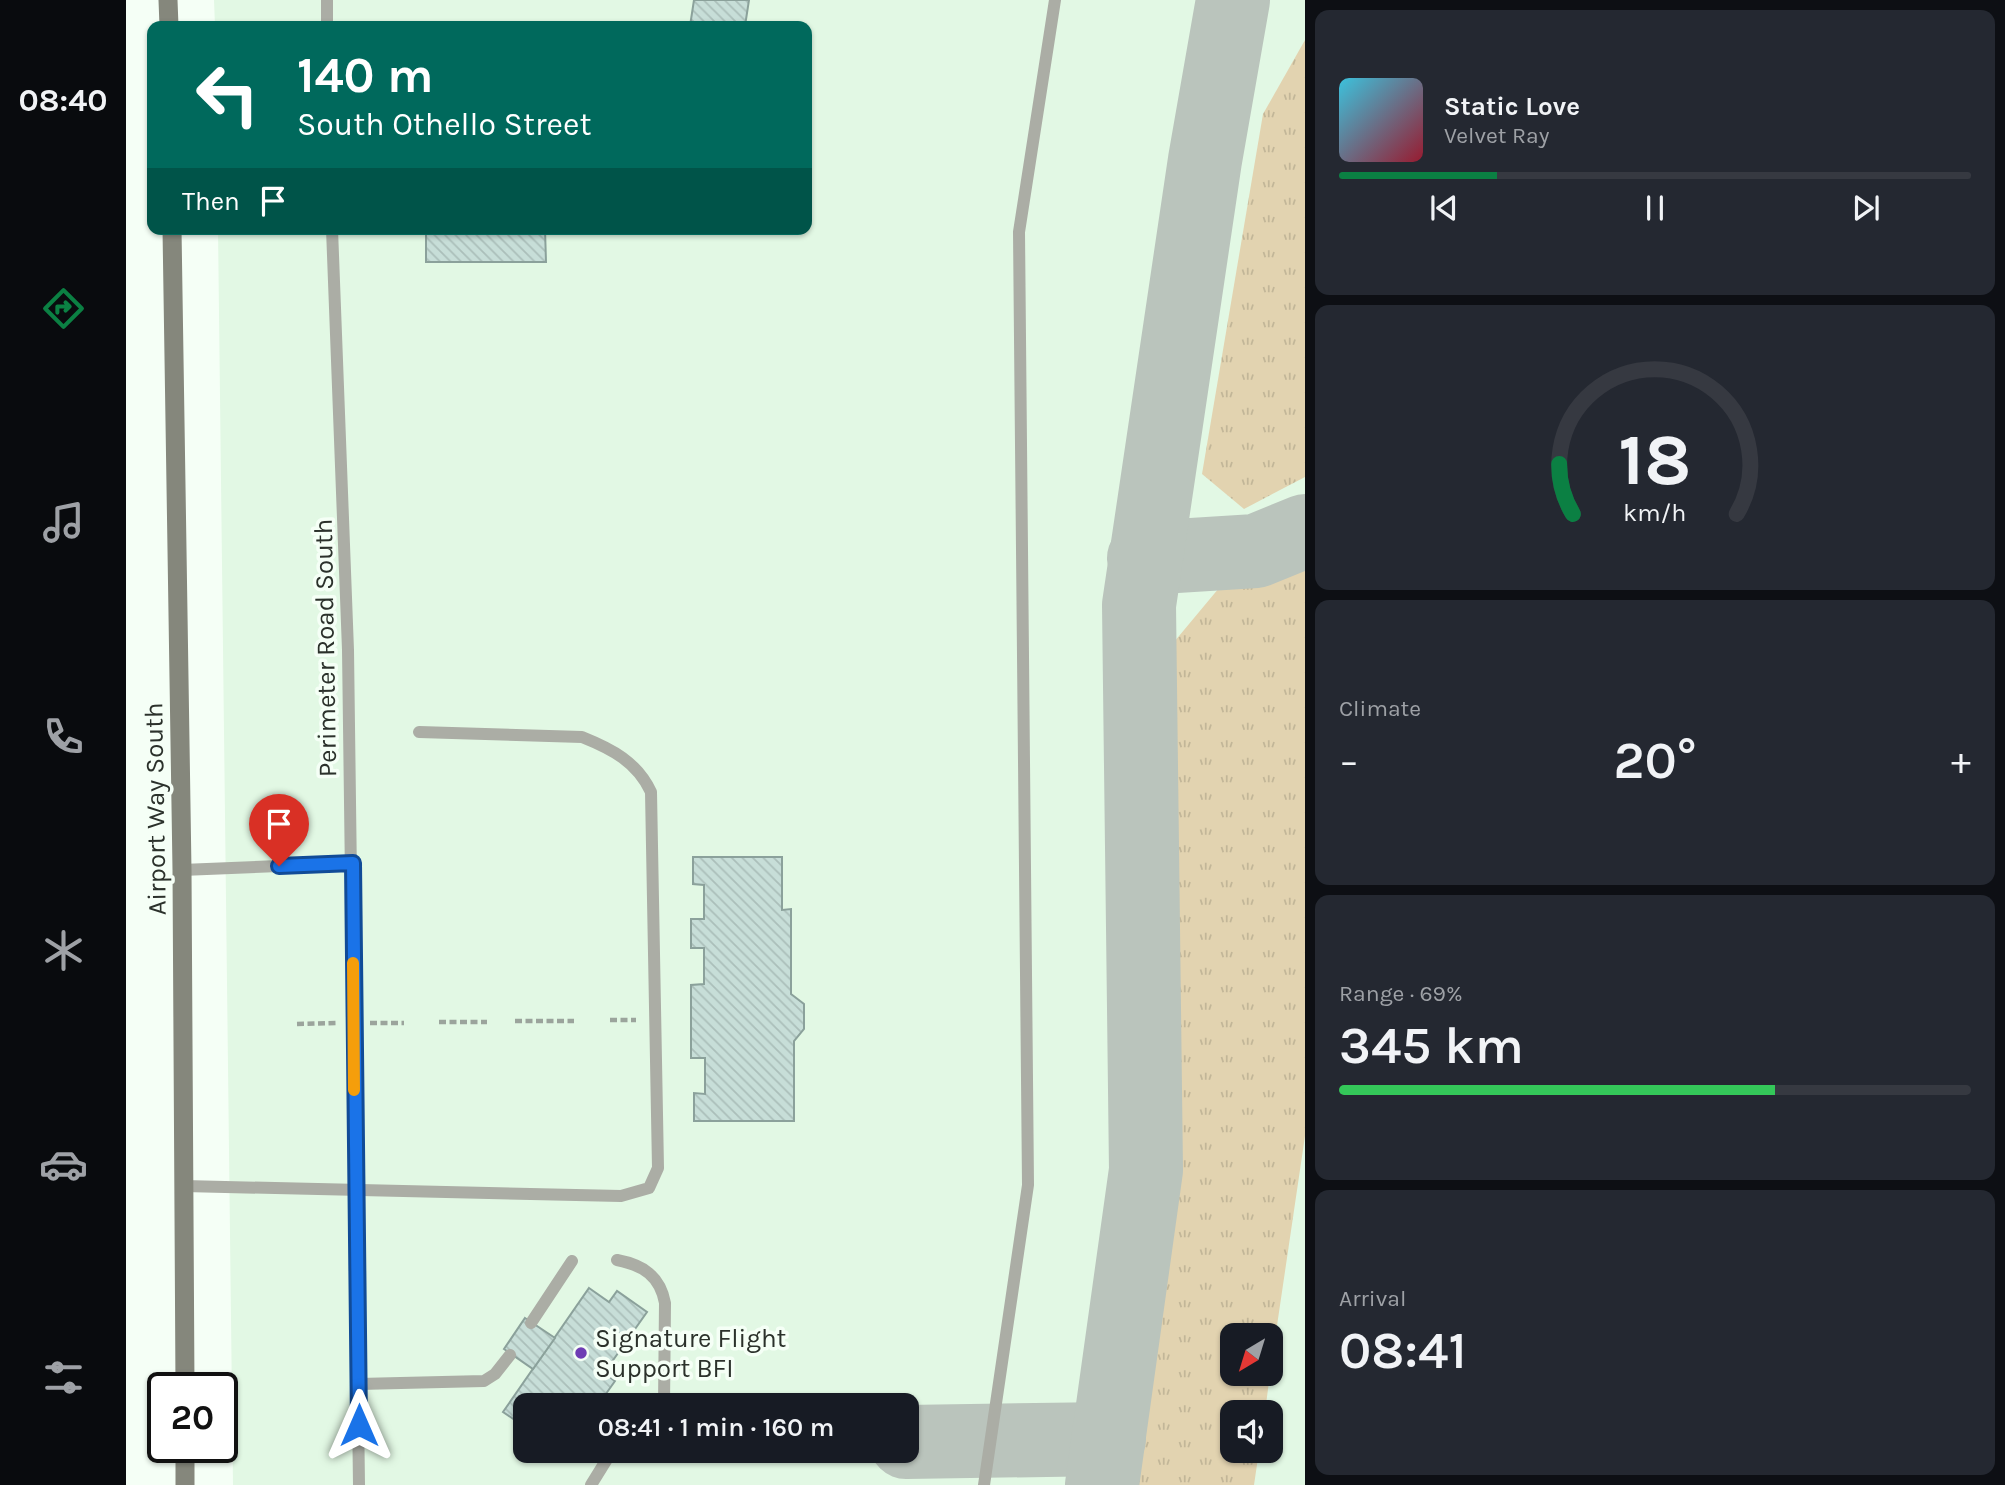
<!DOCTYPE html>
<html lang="en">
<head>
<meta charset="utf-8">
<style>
	body { margin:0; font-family:Karla,sans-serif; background:#242831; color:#f1f3f6; height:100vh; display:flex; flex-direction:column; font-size:26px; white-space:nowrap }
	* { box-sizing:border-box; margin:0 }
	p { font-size:23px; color:#9ea1a6 }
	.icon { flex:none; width:38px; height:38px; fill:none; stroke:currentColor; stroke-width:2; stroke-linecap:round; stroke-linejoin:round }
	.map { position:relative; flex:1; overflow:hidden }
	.details { display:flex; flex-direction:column; gap:10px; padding:10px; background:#0d0f14; width:700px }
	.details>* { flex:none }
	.banner { position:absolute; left:21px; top:21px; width:665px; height:214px; border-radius:14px; box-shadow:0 2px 5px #0004; background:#00695c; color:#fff; overflow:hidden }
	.needle { width:46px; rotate:218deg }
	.buttons { position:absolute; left:1094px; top:1323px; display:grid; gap:14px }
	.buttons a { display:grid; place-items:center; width:63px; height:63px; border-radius:14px; background:#171b24; box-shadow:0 2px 5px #0004; font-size:35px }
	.speed { position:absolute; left:21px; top:1372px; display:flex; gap:14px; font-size:35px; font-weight:700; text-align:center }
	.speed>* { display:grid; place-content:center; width:91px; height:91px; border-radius:50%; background:#171b24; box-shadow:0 2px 5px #0004; line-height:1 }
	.speed .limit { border:4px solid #111; border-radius:10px; background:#fff; color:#111 }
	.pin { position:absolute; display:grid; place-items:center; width:60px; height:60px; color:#fff; margin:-72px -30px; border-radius:50% 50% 50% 0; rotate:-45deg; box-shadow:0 0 7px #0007 }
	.pin .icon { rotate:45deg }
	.me { position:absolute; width:77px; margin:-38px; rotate:0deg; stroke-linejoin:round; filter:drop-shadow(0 0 5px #0008) }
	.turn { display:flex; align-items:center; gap:24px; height:147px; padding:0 35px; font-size:32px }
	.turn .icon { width:91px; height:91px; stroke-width:2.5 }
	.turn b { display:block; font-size:49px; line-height:60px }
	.then { display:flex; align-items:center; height:66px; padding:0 35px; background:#0003; gap:14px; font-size:26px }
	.big { font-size:52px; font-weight:600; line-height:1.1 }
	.details .tile { flex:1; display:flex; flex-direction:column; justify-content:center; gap:10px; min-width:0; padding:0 24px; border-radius:14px; background:#242831 }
	.details .dial { align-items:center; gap:0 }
	.dial svg { height:182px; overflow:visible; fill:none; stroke:#363941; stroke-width:7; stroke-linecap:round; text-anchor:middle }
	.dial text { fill:#f1f3f6; stroke:none }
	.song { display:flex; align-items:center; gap:21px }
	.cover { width:84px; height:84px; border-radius:10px; background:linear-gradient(135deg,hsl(190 70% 55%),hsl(350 70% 35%)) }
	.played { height:7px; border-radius:4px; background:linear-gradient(90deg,#0b8043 25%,#363941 25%) }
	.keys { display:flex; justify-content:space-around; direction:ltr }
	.heat { display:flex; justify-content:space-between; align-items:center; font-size:38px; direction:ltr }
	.charge { height:10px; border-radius:5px; background:linear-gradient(90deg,#34c759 69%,#363941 0) }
	.trip { position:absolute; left:387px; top:1393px; width:406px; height:70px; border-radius:14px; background:#171b24; box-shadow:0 2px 5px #0004; font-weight:600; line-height:70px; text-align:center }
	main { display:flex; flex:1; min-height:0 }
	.tabs { display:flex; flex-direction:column; width:126px; justify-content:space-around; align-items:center; background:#090b0e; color:#9ea1a6 }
	.tabs .icon { width:49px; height:49px }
	.tabs .on { color:#0b8043 }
	.tabs b { font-size:32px; color:#f1f3f6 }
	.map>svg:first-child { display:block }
</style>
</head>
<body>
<main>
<nav class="tabs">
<b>08:40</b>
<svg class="icon on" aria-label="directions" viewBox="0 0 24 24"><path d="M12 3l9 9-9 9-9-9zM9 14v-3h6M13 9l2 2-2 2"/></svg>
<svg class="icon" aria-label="music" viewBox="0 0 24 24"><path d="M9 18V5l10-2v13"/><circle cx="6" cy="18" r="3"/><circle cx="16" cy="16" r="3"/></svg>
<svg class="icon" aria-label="phone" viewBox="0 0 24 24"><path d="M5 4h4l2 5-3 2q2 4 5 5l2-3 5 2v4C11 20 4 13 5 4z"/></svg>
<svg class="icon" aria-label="climate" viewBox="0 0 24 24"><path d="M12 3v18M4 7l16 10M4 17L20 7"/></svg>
<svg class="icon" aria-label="car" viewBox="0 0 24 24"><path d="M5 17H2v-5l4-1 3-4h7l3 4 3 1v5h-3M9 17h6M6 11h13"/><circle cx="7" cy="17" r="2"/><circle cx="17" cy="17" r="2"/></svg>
<svg class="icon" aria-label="filters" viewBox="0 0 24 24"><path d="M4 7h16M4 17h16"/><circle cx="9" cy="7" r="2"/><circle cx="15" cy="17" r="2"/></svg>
</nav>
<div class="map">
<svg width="1179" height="1485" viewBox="0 0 1179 1485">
	<defs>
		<pattern id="grass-tufts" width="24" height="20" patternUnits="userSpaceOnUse" patternTransform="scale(1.75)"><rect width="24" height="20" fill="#e2d3b0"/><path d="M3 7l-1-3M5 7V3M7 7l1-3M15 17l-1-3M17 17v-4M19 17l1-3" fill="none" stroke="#c2b698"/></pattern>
		<pattern id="building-back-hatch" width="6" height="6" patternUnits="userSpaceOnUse" patternTransform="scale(1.75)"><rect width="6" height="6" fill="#c7ded8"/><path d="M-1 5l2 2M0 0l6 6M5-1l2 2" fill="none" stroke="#abbfba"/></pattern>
	</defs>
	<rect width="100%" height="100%" fill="#f5fff6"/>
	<path fill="#e2f8e4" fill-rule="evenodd" d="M 88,0 L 1179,0 L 1179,1485 L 107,1485 L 92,229 L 681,229 L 681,26 L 89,26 ZM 1106,1335 L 1144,1335 L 1144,1374 L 1106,1374 ZM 399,1405 L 780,1405 L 780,1451 L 399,1451 ZM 1106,1412 L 1144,1412 L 1144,1451 L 1106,1451 Z"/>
	<g fill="url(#grass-tufts)">
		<polygon points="1179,40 1179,477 1118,509 1076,474 1137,114"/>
		<polygon points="1179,553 1179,1136 1144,1373 1144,1335 1106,1335 1106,1374 1144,1374 1139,1412 1106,1412 1106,1451 1133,1451 1128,1485 1009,1485 1051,1187 1042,701 1048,642 1093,588"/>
	</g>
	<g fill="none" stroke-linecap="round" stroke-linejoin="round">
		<g stroke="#bac4bc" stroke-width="74">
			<polyline points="1018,558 1130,551 1179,531"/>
			<polyline points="780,1442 983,1439"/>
			<polyline points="976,1485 1020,1170 1013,605 1079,160 1107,0"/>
		</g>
	</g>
	<g fill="url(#building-back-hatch)" stroke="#8ba19b" stroke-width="2">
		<polygon points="568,0 623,0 619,26 564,26"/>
		<polygon points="300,229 419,229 420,262 300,262"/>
		<polygon points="567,857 656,857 656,910 665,909 665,994 678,1004 678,1029 668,1041 668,1121 568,1121 568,1093 579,1094 579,1058 565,1058 565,985 578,984 578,948 565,948 565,919 578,919 578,885 567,884"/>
		<polygon points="463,1288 483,1302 491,1291 521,1312 478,1373 489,1381 472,1405 457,1402 455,1405 399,1405 399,1427 377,1412"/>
		<polygon points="399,1318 429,1338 407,1369 378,1349"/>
	</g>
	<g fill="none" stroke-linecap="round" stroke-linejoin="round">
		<g stroke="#9ba49c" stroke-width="4.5" stroke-dasharray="7 3.5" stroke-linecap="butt">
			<polyline points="484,1020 510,1020"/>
			<polyline points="389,1021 448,1021"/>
			<polyline points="313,1022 361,1022"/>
			<polyline points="244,1023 278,1023"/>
			<polyline points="171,1024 210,1023"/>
		</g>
		<g stroke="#abada5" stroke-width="12">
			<polyline points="201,0 201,26"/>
			<polyline points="206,229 222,650 233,1485"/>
			<polyline points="56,870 227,863"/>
			<path d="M 58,1186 L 495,1196 L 523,1188 L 532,1168 L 525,792 C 511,762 486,749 456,737 L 293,732"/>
			<path d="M 491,1260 C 517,1265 534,1276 539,1303 L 538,1405"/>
			<polyline points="405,1323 446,1261"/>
			<polyline points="233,1384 358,1381 369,1374 384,1355"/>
			<polyline points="465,1485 486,1451"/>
			<polyline points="858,1485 902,1185 893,232 929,0"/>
		</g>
		<g stroke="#85877c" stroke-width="19">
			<polyline points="42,0 43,26"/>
			<polyline points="46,229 56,870 59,1388"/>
			<polyline points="59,1447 59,1485"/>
		</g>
	</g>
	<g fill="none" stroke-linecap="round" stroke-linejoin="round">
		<g stroke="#114b97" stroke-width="18">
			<polyline id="route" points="153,866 227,863 233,1425"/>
		</g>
		<use href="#route" stroke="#1a73e8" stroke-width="12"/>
		<polyline stroke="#f59e0b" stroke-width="12" points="227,963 228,1090"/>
	</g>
	<circle fill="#6f3db4" stroke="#f5fff6" stroke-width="2.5" cx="455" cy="1353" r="7"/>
	<g text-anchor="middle" stroke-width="7" stroke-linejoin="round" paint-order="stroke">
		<g font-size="26" fill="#2b312b" stroke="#f5fff6">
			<text transform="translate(199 648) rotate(-91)" y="9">Perimeter Road South</text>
			<text transform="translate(29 809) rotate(-91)" y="9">Airport Way South</text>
		</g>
		<g font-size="26" fill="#2b312b" stroke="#f5fff6" text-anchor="start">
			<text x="469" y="1347">Signature Flight<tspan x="469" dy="30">Support BFI</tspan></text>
		</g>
	</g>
</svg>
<div class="buttons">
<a><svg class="needle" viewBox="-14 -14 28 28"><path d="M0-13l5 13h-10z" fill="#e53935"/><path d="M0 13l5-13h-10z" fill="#9ea1a6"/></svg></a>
<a><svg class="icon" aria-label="sound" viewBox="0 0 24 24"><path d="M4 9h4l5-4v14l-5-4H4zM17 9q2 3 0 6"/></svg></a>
</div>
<div class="speed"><div class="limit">20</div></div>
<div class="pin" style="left:153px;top:866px;background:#d93025"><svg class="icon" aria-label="arrive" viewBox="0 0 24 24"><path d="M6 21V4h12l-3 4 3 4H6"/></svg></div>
<svg class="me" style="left:233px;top:1425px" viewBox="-20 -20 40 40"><path d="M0-17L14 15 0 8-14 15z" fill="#1a73e8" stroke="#fff" stroke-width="4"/></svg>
<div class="trip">08:41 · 1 min · 160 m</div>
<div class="banner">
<div class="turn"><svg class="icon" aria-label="left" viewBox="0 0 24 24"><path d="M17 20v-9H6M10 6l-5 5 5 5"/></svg><div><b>140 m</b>South Othello Street</div></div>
<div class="then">Then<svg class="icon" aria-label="arrive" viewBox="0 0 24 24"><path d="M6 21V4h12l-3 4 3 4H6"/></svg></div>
</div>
</div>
<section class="details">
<div class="tile">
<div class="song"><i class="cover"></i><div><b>Static Love</b><p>Velvet Ray</p></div></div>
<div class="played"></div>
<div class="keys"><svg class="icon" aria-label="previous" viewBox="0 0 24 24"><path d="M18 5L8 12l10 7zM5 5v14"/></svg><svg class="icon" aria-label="pause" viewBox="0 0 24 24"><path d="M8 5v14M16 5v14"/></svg><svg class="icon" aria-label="next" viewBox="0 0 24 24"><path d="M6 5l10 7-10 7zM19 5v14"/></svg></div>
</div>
<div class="tile dial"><svg viewBox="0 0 100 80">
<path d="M14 69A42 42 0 1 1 86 69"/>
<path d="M14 69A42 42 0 0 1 8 47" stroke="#0b8043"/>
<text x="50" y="56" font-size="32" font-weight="700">18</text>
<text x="50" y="72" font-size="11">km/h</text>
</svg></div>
<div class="tile"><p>Climate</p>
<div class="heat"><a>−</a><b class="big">20°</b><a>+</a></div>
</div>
<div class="tile"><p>Range · 69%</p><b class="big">345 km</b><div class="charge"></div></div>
<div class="tile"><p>Arrival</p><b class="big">08:41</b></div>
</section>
</main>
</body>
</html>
